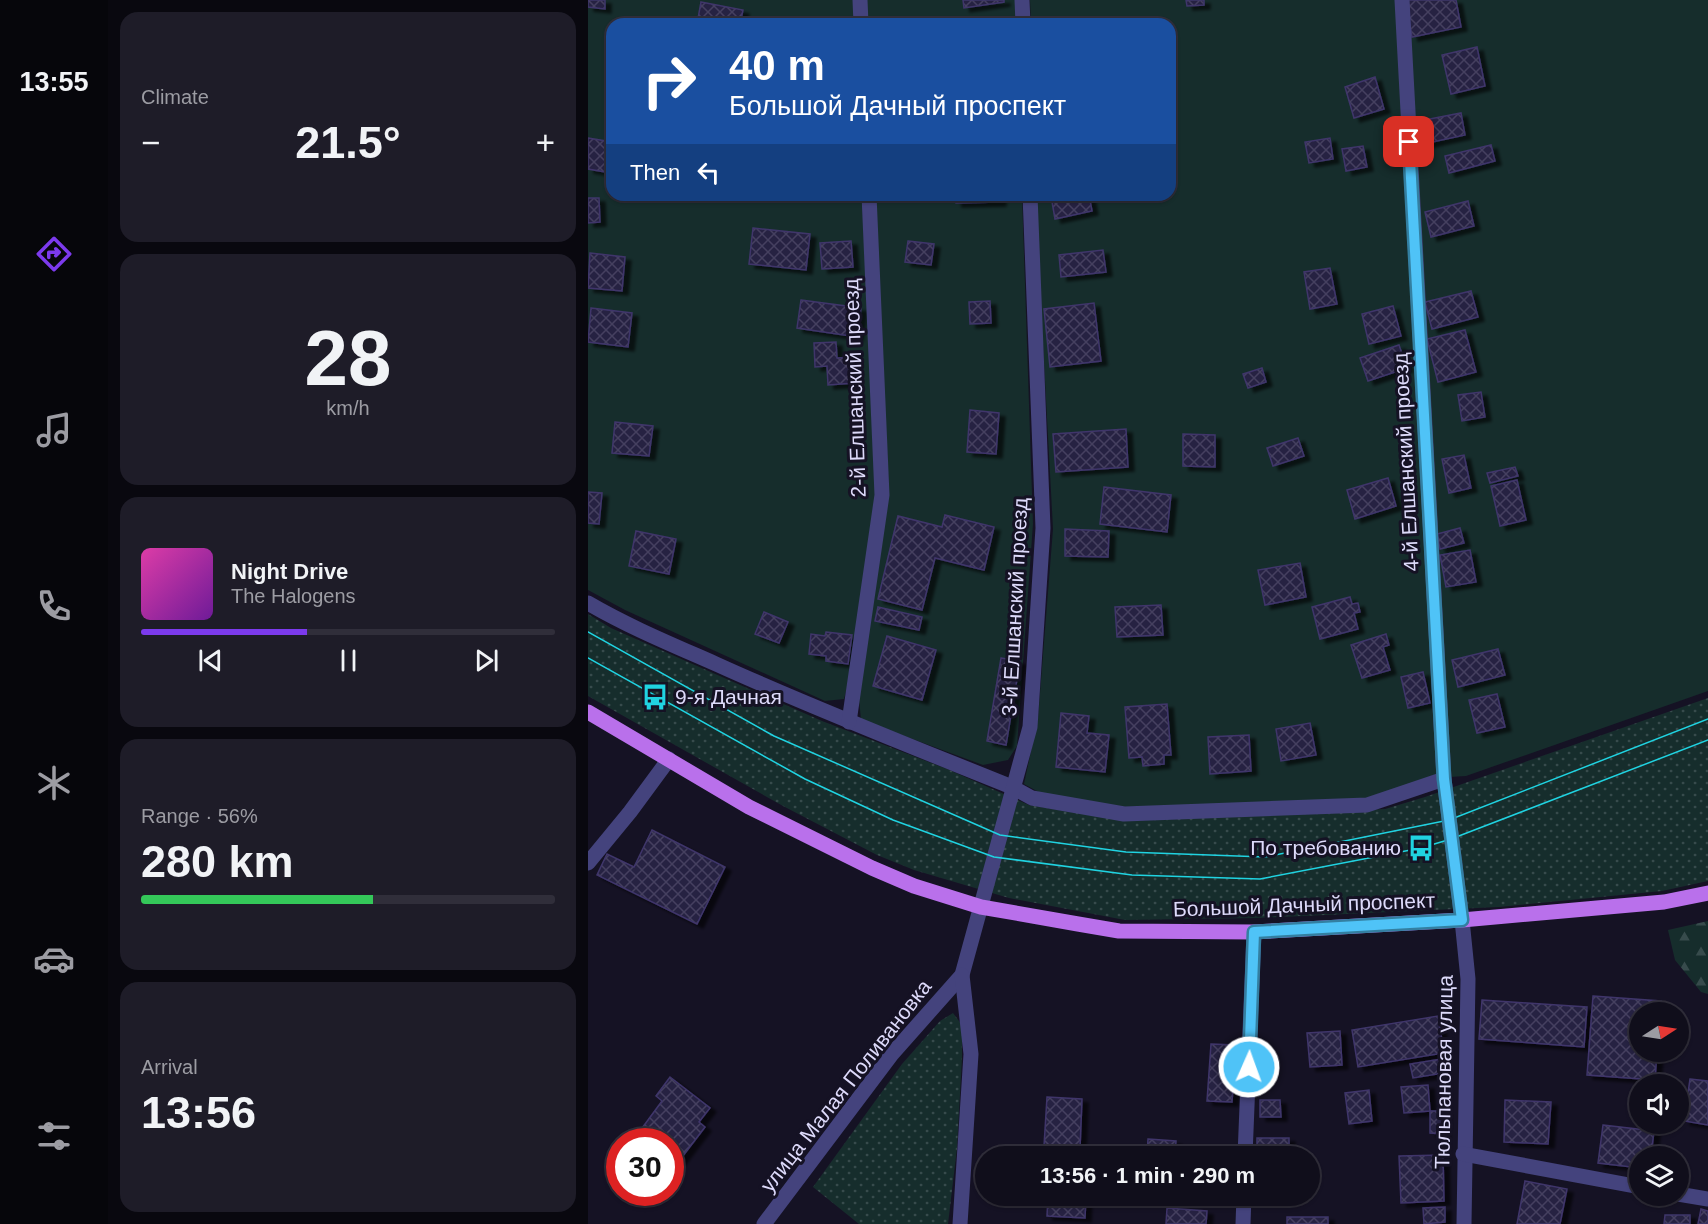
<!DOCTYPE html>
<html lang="en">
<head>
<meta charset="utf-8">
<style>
	body { margin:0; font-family:Helvetica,sans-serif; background:#1e1c28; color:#f1f3f6; height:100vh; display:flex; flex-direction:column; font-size:22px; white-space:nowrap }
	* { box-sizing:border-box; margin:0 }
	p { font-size:20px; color:#9c9ca3 }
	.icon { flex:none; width:33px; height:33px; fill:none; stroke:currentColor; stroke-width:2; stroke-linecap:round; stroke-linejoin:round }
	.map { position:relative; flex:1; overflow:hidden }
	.details { display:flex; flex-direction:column; gap:12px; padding:12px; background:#09080f; width:480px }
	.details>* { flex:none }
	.hud { position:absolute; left:18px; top:18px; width:570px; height:183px; border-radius:18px; box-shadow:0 2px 4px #0004,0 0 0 2px #302e3a; background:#1a4fa0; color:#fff; overflow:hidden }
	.needle { width:39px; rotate:78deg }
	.buttons { position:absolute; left:1041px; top:1002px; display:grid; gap:12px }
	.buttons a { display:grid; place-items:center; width:60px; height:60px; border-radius:50%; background:#100e1b; box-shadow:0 2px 4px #0004,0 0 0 2px #302e3a; font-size:30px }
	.speed { position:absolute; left:18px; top:1128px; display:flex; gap:12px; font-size:30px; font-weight:700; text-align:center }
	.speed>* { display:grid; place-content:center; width:78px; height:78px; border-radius:50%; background:#100e1b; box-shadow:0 2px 4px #0004,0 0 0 2px #302e3a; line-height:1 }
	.speed .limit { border:9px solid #d22; background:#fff; color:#111 }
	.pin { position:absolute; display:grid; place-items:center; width:51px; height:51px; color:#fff; margin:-26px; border-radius:12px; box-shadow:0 3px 9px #0006 }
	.me { position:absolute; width:66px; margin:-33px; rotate:2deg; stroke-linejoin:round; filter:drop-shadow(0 0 4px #0008) }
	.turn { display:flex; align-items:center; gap:21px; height:126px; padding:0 24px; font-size:27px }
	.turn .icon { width:78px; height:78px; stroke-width:2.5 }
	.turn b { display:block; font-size:42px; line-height:51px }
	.then { display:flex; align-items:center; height:57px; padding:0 24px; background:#0003; gap:12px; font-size:22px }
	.big { font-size:45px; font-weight:700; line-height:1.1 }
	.details .tile { flex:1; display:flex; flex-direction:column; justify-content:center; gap:9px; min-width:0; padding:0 21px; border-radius:18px; background:#1e1c28 }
	.details .dial { align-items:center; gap:0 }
	.dial b { font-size:78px; line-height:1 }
	.song { display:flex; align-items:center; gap:18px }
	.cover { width:72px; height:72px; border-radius:9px; background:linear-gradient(135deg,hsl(320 70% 55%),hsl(280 70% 35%)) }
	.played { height:6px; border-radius:3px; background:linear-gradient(90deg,#7c3aed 40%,#302e3a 40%) }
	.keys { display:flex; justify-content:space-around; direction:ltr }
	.heat { display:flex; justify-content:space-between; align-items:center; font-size:33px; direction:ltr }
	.charge { height:9px; border-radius:4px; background:linear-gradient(90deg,#34c759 56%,#302e3a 0) }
	.trip { position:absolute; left:387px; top:1146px; width:345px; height:60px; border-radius:30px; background:#100e1b; box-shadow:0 2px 4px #0004,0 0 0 2px #302e3a; font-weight:700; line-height:60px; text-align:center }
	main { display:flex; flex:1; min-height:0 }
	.tab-bar { display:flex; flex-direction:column; width:108px; justify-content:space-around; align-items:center; background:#06060b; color:#9c9ca3 }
	.tab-bar .icon { width:42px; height:42px }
	.tab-bar .selected { color:#7c3aed }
	.tab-bar b { font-size:27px; color:#f1f3f6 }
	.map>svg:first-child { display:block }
</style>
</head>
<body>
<main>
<nav class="tab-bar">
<b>13:55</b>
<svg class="icon selected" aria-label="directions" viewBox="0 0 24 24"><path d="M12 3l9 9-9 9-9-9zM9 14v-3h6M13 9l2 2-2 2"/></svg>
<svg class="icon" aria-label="music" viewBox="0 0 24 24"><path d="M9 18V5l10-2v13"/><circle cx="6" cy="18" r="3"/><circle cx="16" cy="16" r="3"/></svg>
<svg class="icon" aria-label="phone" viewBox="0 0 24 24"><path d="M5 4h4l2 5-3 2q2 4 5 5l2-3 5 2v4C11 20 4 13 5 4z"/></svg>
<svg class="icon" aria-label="climate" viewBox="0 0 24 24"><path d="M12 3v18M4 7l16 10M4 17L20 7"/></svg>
<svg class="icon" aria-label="car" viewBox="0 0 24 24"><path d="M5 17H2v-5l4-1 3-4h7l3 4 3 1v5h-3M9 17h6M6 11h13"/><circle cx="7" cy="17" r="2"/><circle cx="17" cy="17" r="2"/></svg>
<svg class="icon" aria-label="filters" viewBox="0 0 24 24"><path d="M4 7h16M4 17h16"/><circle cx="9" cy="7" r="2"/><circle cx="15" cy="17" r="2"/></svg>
</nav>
<section class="details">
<div class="tile"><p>Climate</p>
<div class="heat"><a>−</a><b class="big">21.5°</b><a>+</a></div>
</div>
<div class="tile dial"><b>28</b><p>km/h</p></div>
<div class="tile">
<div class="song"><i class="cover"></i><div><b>Night Drive</b><p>The Halogens</p></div></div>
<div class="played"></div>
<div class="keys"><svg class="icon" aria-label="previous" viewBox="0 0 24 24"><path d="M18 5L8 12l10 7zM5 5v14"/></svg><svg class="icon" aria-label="pause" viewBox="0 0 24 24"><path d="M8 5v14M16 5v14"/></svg><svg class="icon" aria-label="next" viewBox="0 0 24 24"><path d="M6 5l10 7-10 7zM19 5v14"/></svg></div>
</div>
<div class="tile"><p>Range · 56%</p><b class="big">280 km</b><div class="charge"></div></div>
<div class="tile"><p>Arrival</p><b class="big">13:56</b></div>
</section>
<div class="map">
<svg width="1120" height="1224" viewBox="0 0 1120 1224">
	<defs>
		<pattern id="grass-dots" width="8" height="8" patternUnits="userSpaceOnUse" patternTransform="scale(1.5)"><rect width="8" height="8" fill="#162d2c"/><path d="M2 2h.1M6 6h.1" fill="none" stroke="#374b4c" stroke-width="1.8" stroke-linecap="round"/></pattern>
		<pattern id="forest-firs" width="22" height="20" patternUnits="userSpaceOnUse" patternTransform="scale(1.5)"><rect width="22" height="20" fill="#162d2c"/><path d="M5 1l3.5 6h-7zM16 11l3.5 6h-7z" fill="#374b4c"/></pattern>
		<pattern id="building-cross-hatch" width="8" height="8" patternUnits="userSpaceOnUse" patternTransform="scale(1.5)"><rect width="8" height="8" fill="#262143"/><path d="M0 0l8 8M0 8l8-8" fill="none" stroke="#45415f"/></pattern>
		<filter id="shadow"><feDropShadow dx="6" dy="4" stdDeviation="1.5" flood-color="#0009"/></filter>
	</defs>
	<rect width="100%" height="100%" fill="#151224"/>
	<g fill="url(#grass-dots)">
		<polygon points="0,614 23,628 234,721 359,769 441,805 538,821 797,809 837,797 1120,698 1120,881 1074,891 911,907 669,918 537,920 421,898 326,870 289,855 195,806 0,696"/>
		<polygon points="365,1013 374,1025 374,1058 369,1148 360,1224 271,1224 225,1187 314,1064 352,1021"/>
	</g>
	<polygon fill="url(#forest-firs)" points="1120,921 1120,994 1113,992 1087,960 1080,930"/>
	<g fill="#162d2c">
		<polygon points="0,0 265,0 266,24 24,24 24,195 274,195 288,496 261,680 256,699 237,701 37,610 0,590"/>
		<polygon points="278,0 428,0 429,24 279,24"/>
		<polygon points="442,0 1120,0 1120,691 878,776 846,778 776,799 538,807 456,795 436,784 450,718 465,529 447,195 582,195 582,24 443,24"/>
		<polygon points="287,195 434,195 445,524 429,746 420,760 395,765 273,720 271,699 301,494"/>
	</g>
	<g fill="url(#building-cross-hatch)" stroke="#3f366b" stroke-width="1.5" filter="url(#shadow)">
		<polygon points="0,0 17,0 17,9 0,7"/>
		<polygon points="375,0 416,0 416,2 376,8"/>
		<polygon points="598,0 616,0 616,5 599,6"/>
		<polygon points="817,0 868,0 873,27 824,37"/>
		<polygon points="113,2 155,10 152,24 109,24"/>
		<polygon points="889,47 897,86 863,94 854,55"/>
		<polygon points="787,77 796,109 766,118 757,87"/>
		<polygon points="873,113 877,135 835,144 831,121"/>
		<polygon points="0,138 24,142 24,173 0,169"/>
		<polygon points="742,138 745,159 721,163 717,142"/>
		<polygon points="903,145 907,161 861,173 857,156"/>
		<polygon points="775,146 779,167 758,171 754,149"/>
		<polygon points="367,195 412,195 412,202 368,203"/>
		<polygon points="467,195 501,195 504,211 467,219 463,196"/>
		<polygon points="0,198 11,198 12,222 0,223"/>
		<polygon points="880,201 886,226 843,237 837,212"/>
		<polygon points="165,228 222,234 218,270 161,264"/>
		<polygon points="263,241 265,267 234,269 232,243"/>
		<polygon points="320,241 346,244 343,265 317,262"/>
		<polygon points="515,250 518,272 473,277 471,255"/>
		<polygon points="2,253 37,257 34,291 0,288"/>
		<polygon points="742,268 749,304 722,309 716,272"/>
		<polygon points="883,291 890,317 844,329 837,302"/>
		<polygon points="213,300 273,308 269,337 209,328"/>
		<polygon points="402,301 403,323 382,324 381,302"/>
		<polygon points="506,303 513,361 462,367 456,309"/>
		<polygon points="805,306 813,336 781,344 774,314"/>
		<polygon points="3,308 44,313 40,347 0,342"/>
		<polygon points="877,330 888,372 850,382 839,339"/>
		<polygon points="248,342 249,358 266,357 267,383 240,385 239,366 227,367 226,343"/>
		<polygon points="811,345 819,368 780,381 772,358"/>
		<polygon points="674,368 678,382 660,388 655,374"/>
		<polygon points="893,392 897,417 874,421 870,395"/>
		<polygon points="382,410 411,413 408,454 379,452"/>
		<polygon points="27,422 65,426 61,456 24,453"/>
		<polygon points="538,429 540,467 468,472 465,434"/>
		<polygon points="595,434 627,435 627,467 595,466"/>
		<polygon points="710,438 716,456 685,466 679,448"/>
		<polygon points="876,455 883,488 861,493 854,459"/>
		<polygon points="927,467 930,476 902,483 899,473"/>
		<polygon points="800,478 808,506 767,519 759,490"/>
		<polygon points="929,480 938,520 912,526 903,486"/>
		<polygon points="516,487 583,495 579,532 512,524"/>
		<polygon points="0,492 14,493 11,524 0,523"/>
		<polygon points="357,515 406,527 396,570 347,558 334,610 290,599 310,516 354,527"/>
		<polygon points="872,528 876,543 852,549 849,534"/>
		<polygon points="477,529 521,531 520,557 477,556"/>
		<polygon points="48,531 88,539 81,574 41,566"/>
		<polygon points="882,550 888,582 858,587 852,555"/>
		<polygon points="712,563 718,597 677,605 670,570"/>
		<polygon points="762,597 764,604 770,603 772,612 766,613 770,629 732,639 724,607"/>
		<polygon points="573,605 575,635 529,637 527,607"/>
		<polygon points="290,607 334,617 331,630 287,621"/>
		<polygon points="176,612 200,622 191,643 167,634"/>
		<polygon points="238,632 264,635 260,664 238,661 238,656 221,654 223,634 237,636"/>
		<polygon points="798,634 801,645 795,647 802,670 774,678 763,645"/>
		<polygon points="299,636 348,650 334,700 285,686"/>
		<polygon points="910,649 917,675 870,687 864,660"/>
		<polygon points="413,658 432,661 418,745 399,741"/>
		<polygon points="835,672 842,703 820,708 813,677"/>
		<polygon points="909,694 917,727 889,733 881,700"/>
		<polygon points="579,704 583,755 576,755 576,764 555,766 554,757 541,758 537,707"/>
		<polygon points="473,713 501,716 499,733 521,735 517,772 468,767"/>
		<polygon points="722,723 728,755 693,761 688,729"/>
		<polygon points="661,735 663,771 622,774 620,737"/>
		<polygon points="64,830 137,867 109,924 9,875 19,854 46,867"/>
		<polygon points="1005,996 1073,1001 1072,1012 1052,1012 1052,1052 1069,1052 1067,1080 999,1075"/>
		<polygon points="894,1000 999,1007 996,1047 891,1039"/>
		<polygon points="850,1016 856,1053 770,1067 764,1030"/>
		<polygon points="752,1031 754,1065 722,1067 719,1033"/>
		<polygon points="623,1044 648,1045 644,1102 619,1101"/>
		<polygon points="853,1059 856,1073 825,1078 822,1064"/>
		<polygon points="82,1077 122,1108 111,1122 117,1127 88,1165 82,1161 82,1142 57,1142 49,1135 74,1101 68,1096"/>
		<polygon points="1102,1079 1120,1081 1120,1125 1096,1121"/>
		<polygon points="840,1085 842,1111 816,1113 813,1087"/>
		<polygon points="781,1090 784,1121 761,1124 757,1093"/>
		<polygon points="459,1097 494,1099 492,1148 456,1146"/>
		<polygon points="672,1100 692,1100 693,1117 672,1117"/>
		<polygon points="917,1100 963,1102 960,1144 916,1142"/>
		<polygon points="842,1111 857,1111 856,1134 842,1133"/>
		<polygon points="1015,1125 1066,1131 1063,1156 1052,1156 1052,1168 1010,1163"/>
		<rect x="669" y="1138" width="32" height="18"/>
		<polygon points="560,1139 588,1141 587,1156 559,1156"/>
		<polygon points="855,1155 856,1201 813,1203 811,1156"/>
		<polygon points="937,1181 979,1189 972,1224 929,1224"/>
		<polygon points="460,1196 498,1196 497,1218 459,1216"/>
		<polygon points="857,1207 857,1222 836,1224 835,1208"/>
		<polygon points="579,1208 619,1211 618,1224 578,1224"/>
		<polygon points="1113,1209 1120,1211 1120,1224 1110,1224"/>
		<polygon points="1077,1215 1102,1215 1102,1224 1076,1224"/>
		<rect x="699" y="1217" width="41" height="7"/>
	</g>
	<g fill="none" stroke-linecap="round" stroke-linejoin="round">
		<g stroke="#44437d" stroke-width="15">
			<polyline points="272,0 273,24"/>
			<polyline points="434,0 435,24"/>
			<polyline points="814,0 856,779 874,920 880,979 876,1224"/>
			<path d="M 0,603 C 41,627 85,645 128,664 C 225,708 325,747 424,787 L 444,798 L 536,814 L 779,805 L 856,779"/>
			<polyline points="261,722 294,495 281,195"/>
			<polyline points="0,863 42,812 81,759"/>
			<polyline points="875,1154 1052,1187"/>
			<polyline points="657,1156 666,932"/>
			<polyline points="1090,1194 1120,1199"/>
			<polyline points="176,1224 304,1054 374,975 442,727 455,528 442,195"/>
			<polyline points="372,1224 383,1054 374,975"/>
			<polyline points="655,1224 656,1196"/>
		</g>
		<polyline stroke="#b970eb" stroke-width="15" points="0,712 161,807 284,868 326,886 393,907 490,924 531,931 666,932 874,920 1076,902 1120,893"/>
		<g stroke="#20d3e1" stroke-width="1.5">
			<polyline points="0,632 186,736 412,835 538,852 677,857 861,820 1120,719"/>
			<polyline points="0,658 217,779 305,820 406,857 544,875 672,879 833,848 863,839 1120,740"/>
		</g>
	</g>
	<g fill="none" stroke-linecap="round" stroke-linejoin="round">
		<g stroke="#337fa1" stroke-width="15">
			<polyline id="route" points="661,1067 666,932 874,920 856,779 821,142"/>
		</g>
		<use href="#route" stroke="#4fc3f7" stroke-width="10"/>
	</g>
	<defs>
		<g id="bus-bare" transform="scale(2.07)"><path d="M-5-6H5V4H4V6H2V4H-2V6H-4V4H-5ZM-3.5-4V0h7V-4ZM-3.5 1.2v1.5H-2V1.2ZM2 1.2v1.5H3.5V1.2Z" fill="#20d3e1" stroke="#151224" stroke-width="2.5" paint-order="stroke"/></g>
	</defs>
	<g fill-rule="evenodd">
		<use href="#bus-bare" x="67" y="697"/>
		<use href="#bus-bare" x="833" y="848"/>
	</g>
	<g text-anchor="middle" stroke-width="6" stroke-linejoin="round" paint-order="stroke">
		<g font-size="21" fill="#dddafa" stroke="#151224">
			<text transform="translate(267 388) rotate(-92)" y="7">2-й Елшанский проезд</text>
			<text transform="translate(818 462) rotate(-93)" y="7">4-й Елшанский проезд</text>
			<text transform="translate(427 607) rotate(-87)" y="7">3-й Елшанский проезд</text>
			<text transform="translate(716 905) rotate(-2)" y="7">Большой Дачный проспект</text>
			<text transform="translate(856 1072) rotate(-89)" y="7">Тюльпановая улица</text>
			<text transform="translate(258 1086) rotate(-52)" y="7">улица Малая Поливановка</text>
		</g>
		<g font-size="21" fill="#dddafa" stroke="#151224" text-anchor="start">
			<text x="87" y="704">9-я Дачная</text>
			<text x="813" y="855" text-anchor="end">По требованию</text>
		</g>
	</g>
</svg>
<div class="buttons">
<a><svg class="needle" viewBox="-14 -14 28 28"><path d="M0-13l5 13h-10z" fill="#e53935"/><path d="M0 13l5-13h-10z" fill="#9c9ca3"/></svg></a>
<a><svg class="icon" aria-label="sound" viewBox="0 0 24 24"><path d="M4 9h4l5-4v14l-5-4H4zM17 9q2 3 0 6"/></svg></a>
<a><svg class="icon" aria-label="layers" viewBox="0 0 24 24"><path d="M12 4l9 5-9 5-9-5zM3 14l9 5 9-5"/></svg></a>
</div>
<div class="speed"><div class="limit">30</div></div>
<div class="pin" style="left:821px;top:142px;background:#d93025"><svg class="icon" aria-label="arrive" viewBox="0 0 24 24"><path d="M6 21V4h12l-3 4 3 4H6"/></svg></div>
<svg class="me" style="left:661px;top:1067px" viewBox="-20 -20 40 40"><circle r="17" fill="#4fc3f7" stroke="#fff" stroke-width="3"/><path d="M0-11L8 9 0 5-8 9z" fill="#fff"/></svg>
<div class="trip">13:56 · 1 min · 290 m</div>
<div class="hud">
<div class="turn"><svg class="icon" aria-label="right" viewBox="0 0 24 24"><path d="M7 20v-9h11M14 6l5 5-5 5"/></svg><div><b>40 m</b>Большой Дачный проспект</div></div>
<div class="then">Then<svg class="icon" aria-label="left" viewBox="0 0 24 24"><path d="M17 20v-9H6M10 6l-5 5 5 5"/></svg></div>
</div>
</div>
</main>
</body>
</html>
